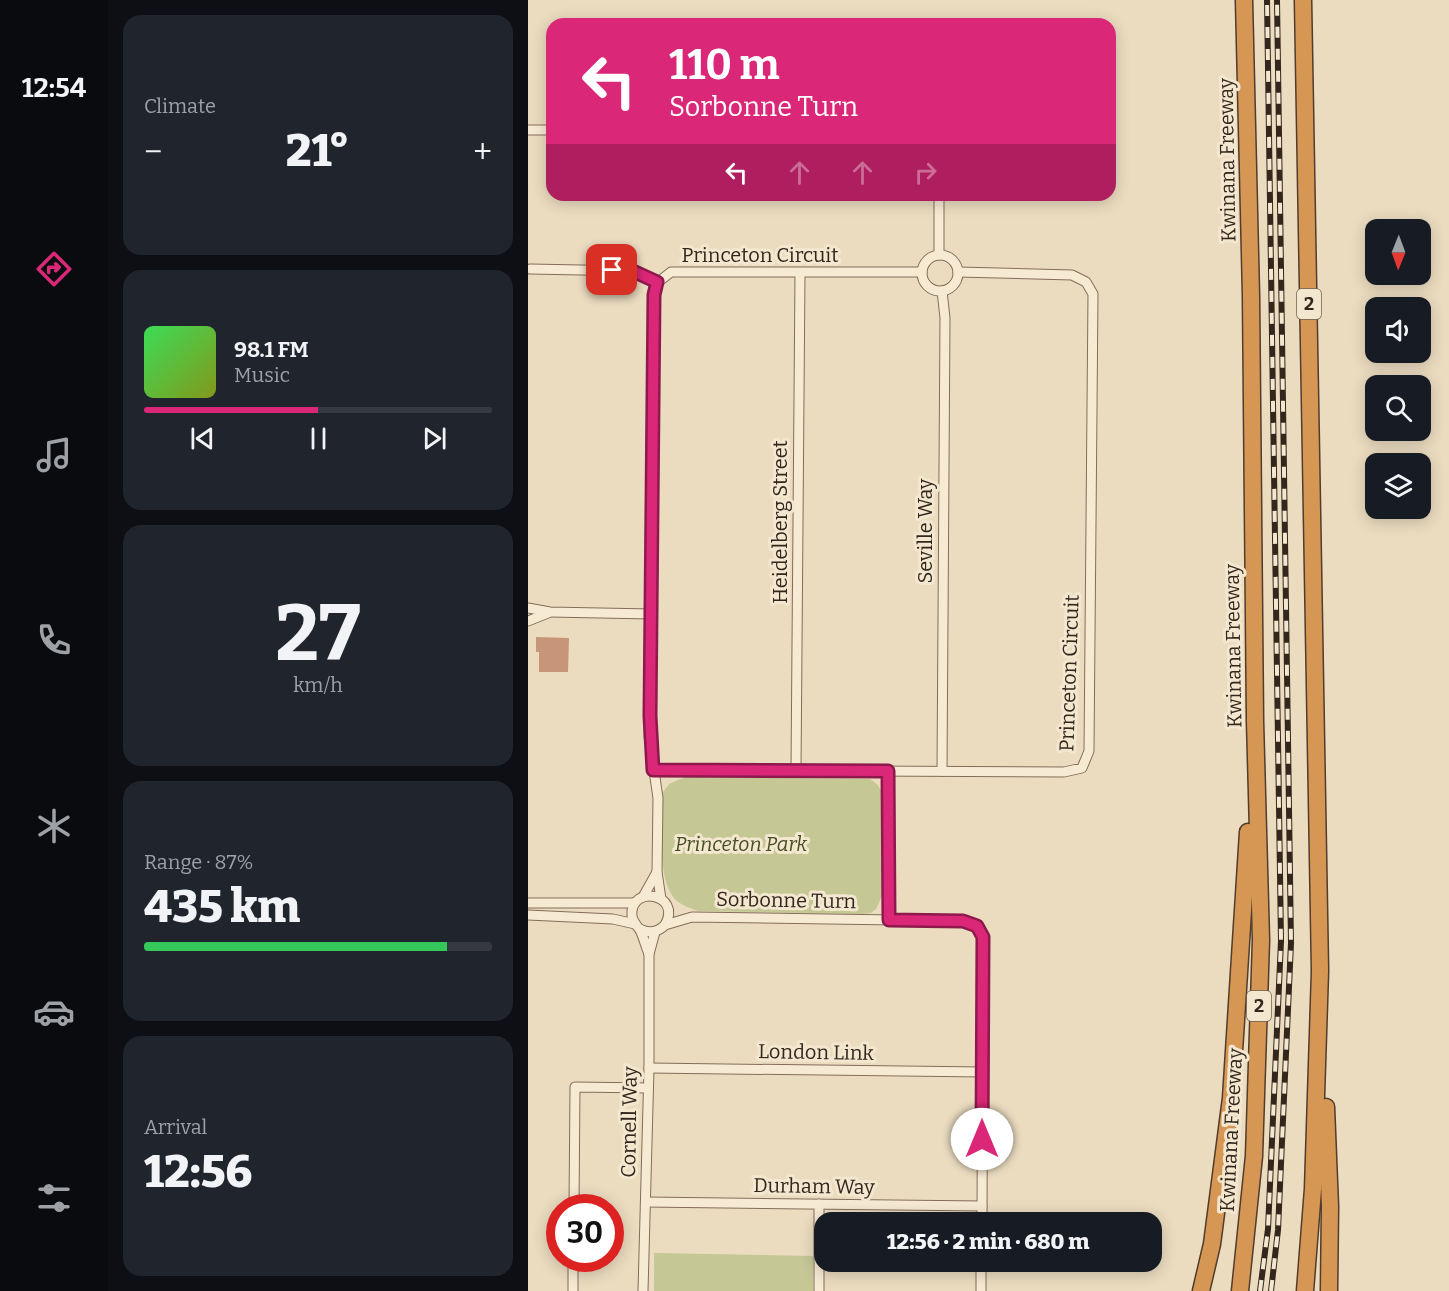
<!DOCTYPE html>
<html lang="en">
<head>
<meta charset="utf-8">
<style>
	body { margin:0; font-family:Bitter,serif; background:#20242c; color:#f1f3f6; height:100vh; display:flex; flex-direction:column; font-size:22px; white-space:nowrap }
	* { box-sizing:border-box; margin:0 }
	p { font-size:20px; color:#9ea1a6 }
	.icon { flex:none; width:33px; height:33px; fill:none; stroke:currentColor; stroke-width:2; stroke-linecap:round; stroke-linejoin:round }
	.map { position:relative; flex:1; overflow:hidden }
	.sheet { display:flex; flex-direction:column; gap:15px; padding:15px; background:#0d0f14; width:420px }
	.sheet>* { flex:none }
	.guide { position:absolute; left:18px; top:18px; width:570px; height:183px; border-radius:18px; box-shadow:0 3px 15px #0003; background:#db2777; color:#fff; overflow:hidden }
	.needle { width:39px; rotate:181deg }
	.tools { position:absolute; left:837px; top:219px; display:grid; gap:12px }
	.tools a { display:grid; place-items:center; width:66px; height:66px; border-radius:12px; background:#171b24; box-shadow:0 3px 15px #0003; font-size:30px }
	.speed { position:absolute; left:18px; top:1194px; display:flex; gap:12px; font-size:30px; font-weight:700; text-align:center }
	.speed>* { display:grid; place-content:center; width:78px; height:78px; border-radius:50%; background:#171b24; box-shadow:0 3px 15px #0003; line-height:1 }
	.speed .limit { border:9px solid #d22; background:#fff; color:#111 }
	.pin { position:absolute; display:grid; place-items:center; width:51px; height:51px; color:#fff; margin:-26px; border-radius:12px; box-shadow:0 3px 9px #0006 }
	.me { position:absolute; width:66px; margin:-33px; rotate:0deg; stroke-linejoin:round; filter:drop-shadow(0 0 4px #0008) }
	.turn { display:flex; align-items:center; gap:21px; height:126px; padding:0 24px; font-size:27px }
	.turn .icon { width:78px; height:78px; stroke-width:2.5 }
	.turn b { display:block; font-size:42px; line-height:51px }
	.lanes { display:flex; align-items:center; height:57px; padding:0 24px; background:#0003; justify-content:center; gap:30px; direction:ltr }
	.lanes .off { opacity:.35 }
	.big { font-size:45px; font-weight:800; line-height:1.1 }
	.sheet .card { flex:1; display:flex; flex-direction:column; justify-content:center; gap:9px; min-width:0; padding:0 21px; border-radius:18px; background:#20242c }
	.sheet .dial { align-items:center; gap:0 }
	.dial b { font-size:78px; line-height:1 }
	.song { display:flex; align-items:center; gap:18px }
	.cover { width:72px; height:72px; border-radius:9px; background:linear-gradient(135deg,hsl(130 70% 55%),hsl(70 70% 35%)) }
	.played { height:6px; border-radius:3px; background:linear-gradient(90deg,#db2777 50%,#363941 50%) }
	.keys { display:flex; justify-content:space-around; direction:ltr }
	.heat { display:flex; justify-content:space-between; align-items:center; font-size:33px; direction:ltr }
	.charge { height:9px; border-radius:4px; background:linear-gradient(90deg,#34c759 87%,#363941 0) }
	.trip { position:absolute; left:286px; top:1212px; width:348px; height:60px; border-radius:18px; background:#171b24; box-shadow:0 3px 15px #0003; font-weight:800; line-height:60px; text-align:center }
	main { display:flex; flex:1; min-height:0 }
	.tabs { display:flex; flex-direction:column; width:108px; justify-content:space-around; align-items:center; background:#090b0e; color:#9ea1a6 }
	.tabs .icon { width:42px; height:42px }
	.tabs .current { color:#db2777 }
	.tabs b { font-size:27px; color:#f1f3f6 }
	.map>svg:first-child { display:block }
</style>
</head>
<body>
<main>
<nav class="tabs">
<b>12:54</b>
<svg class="icon current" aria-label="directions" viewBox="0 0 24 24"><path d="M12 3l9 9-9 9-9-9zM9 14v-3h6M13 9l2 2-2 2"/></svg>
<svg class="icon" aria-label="music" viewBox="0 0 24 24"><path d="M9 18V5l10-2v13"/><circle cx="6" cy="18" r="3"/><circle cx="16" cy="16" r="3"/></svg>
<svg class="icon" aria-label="phone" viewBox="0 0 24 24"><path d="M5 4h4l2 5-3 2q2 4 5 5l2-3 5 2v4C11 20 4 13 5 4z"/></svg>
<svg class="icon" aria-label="climate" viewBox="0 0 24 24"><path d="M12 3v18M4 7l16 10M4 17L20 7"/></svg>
<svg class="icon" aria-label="car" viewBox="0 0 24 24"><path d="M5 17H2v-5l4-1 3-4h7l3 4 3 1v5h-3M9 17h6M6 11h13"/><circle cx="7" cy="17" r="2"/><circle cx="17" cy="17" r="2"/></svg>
<svg class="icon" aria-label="filters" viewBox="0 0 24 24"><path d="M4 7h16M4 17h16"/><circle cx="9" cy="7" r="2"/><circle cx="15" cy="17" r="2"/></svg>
</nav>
<section class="sheet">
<div class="card"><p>Climate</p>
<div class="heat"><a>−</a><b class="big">21°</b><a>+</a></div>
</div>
<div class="card">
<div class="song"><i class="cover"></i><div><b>98.1 FM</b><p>Music</p></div></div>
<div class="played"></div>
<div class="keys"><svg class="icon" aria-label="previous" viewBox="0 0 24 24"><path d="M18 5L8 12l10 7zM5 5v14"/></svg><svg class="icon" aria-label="pause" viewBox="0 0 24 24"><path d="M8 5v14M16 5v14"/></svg><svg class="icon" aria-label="next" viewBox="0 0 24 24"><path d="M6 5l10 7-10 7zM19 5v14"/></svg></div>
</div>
<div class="card dial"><b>27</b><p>km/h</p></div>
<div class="card"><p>Range · 87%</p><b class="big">435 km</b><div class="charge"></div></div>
<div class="card"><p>Arrival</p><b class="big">12:56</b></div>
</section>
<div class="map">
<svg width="921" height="1291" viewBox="0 0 921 1291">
	<rect width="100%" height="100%" fill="#ebdcc0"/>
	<g fill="#c5c895">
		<path d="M 157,777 L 342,779 C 350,784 353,788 355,797 L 355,894 L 348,909 L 343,913 L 334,914 L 170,911 C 162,908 155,906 149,901 C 127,881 135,820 135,792 L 141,784 Z"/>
		<polygon points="126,1253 285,1256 285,1291 126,1291"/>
	</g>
	<polygon fill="#c79578" points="8,637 41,638 40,672 11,672 11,652 8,652"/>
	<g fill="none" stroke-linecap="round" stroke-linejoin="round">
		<g stroke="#836d59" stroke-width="11">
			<g id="street">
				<polyline points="0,130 24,130"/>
				<polyline points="411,255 411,195"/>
				<circle cx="412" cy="273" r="18"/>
				<polyline points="2,269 104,271 129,283"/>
				<polyline points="0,608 22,612 123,614"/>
				<polyline points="0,621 20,613"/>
				<polyline points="125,770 536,772 554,768 561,751 565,294 558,282 544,275 430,272"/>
				<polyline points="268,771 272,273"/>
				<polyline points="360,771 361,920"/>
				<polyline points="414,771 417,318 414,291"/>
				<polyline points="115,897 129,872"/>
				<polyline points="133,899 129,872 130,798 121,736 126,295 129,283 143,272 394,272"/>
				<polyline points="0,903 107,903"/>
				<polyline points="0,915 85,919 107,924"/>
				<polyline points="137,925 164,917 435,921 449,926 455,937 454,1222"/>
				<path d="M 112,929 C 121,934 130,932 137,925 C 155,893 101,884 104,916 C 105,923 110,926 113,932 C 116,939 118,947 121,954"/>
				<polyline points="121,1068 455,1072"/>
				<polyline points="118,1202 454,1206"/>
				<polyline points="46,1208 47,1087 120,1088"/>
				<polyline points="45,1291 45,1258"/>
				<polyline points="115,1291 121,1068 121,954 127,932"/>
				<polyline points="291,1291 291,1204"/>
				<polyline points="453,1291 453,1262"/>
			</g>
		</g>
		<g stroke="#513c2d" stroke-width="19">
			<g id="highway">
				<polyline points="775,0 792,971 785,1189 777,1291"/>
				<polyline points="798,1107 802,1207 801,1291"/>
				<polyline points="673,1291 684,1244 703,1098 720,832"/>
				<polyline points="712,1291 726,1156 733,940 727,721 723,296 716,0"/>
			</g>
		</g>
		<use href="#street" stroke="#f7ead3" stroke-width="9"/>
		<use href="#highway" stroke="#d79754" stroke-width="16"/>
		<g stroke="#33271d" stroke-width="6">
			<g id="rail">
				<polyline points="732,1291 740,1229 753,941 739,0"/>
				<polyline points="743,1291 750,1230 763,943 749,0"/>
			</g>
		</g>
		<use href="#rail" stroke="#f3e7cf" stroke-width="4" stroke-dasharray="11" stroke-linecap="butt"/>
	</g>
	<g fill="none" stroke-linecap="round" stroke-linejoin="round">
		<g stroke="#8e194d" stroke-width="15">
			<polyline id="route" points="84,270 105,271 129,282 126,295 122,716 125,770 360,771 361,920 435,921 449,926 455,937 454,1139"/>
		</g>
		<use href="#route" stroke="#db2777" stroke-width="10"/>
	</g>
	<g text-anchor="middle" stroke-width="6" stroke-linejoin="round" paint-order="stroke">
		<g fill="#f3e7cf" stroke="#6d6152" stroke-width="1.5">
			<rect x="769" y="289" width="24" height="30" rx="4.5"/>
			<rect x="719" y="991" width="24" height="30" rx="4.5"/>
		</g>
		<g font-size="18" font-weight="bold" fill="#33271d">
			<text x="781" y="310">2</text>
			<text x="731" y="1012">2</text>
		</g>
		<g font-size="20" fill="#33271d" stroke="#f3e7cf">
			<text transform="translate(699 160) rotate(-91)" y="7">Kwinana Freeway</text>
			<text x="232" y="262">Princeton Circuit</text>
			<text transform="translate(252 522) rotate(-90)" y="7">Heidelberg Street</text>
			<text transform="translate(397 531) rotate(-90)" y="7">Seville Way</text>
			<text transform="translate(705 646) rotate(-91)" y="7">Kwinana Freeway</text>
			<text transform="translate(541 673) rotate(-88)" y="7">Princeton Circuit</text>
			<text transform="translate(258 900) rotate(1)" y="7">Sorbonne Turn</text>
			<text transform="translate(288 1052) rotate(1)" y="7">London Link</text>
			<text transform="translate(101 1122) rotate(-89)" y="7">Cornell Way</text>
			<text transform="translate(703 1130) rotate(-87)" y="7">Kwinana Freeway</text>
			<text transform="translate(286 1186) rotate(1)" y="7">Durham Way</text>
		</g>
		<g font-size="20" font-style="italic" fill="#464f24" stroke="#f3e7cf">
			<text x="213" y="851">Princeton Park</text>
		</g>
	</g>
</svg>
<div class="tools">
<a><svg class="needle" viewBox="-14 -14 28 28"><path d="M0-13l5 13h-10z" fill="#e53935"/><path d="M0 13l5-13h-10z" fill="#9ea1a6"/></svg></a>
<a><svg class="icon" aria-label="sound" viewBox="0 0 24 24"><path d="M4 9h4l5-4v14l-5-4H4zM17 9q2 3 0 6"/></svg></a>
<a><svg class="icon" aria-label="search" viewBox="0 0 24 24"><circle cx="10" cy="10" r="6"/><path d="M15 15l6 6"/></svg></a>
<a><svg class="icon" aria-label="layers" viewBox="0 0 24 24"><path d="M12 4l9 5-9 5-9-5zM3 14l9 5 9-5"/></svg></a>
</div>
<div class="speed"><div class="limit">30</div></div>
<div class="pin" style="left:84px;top:270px;background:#d93025"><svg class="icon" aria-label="arrive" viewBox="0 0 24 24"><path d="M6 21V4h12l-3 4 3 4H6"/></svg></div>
<svg class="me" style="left:454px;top:1139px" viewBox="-20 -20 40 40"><circle r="19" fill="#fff"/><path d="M0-13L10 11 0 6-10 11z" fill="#db2777"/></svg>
<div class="trip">12:56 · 2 min · 680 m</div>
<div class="guide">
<div class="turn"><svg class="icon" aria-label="left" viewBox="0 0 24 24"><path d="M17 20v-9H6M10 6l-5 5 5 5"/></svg><div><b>110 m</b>Sorbonne Turn</div></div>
<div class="lanes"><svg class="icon" aria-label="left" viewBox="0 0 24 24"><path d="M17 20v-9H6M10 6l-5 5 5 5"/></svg><svg class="icon off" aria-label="ahead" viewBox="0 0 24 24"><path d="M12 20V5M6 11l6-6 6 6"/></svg><svg class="icon off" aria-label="ahead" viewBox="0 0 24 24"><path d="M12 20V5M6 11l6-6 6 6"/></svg><svg class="icon off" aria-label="right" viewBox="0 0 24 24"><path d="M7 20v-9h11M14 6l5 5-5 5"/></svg></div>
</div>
</div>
</main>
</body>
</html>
